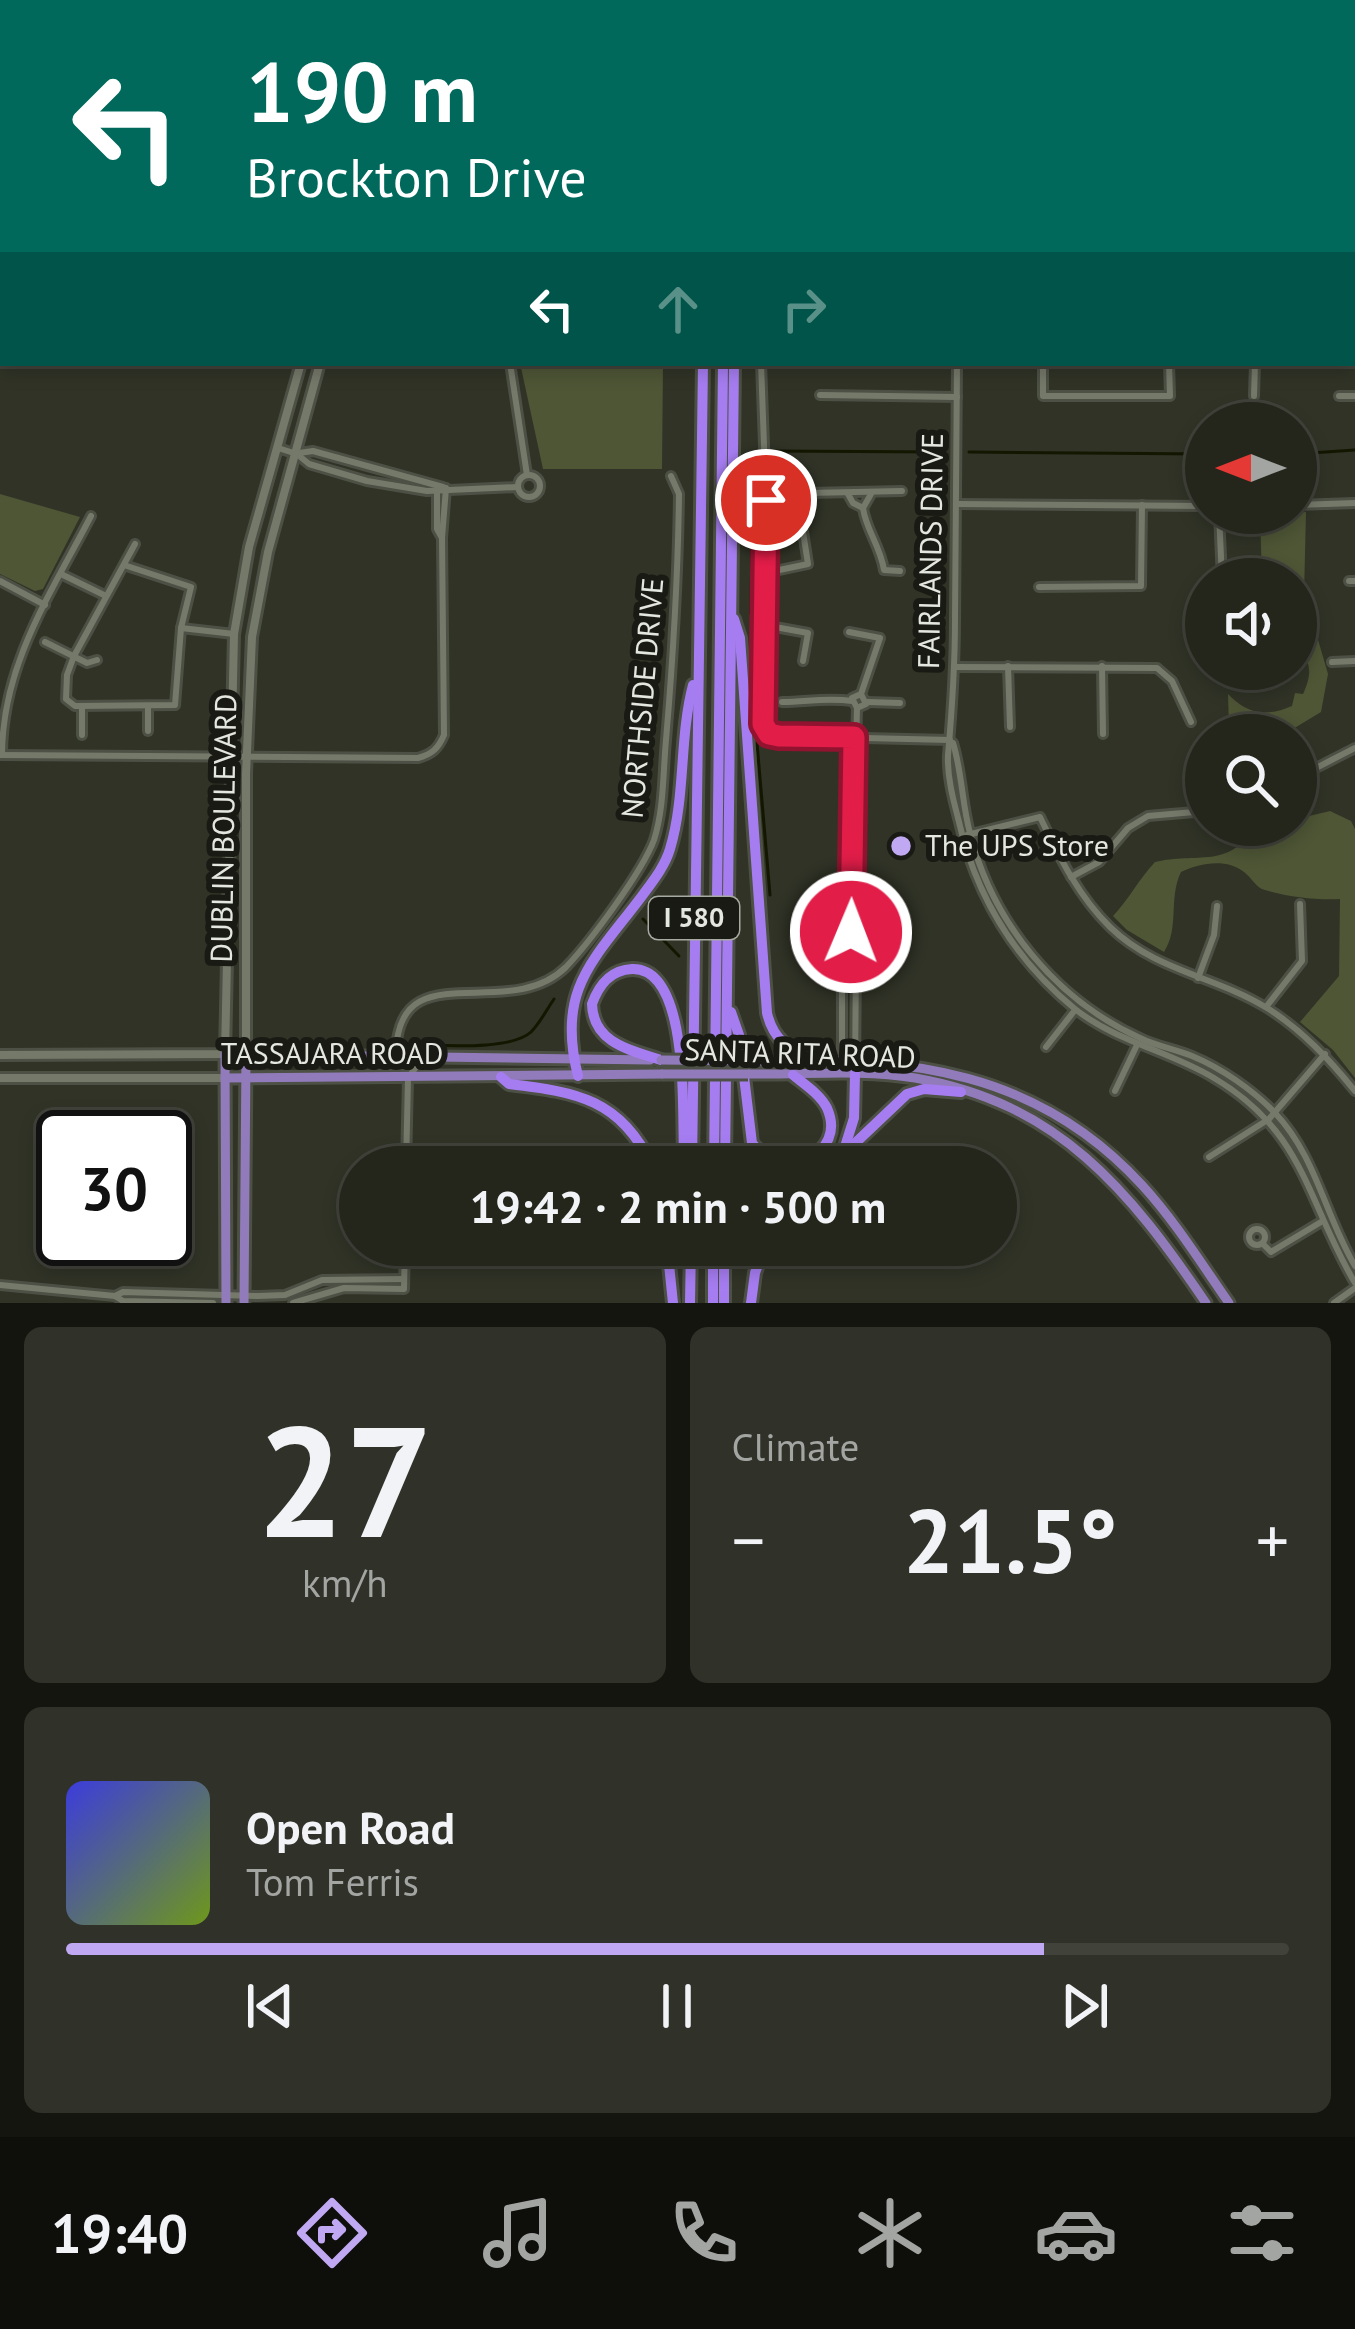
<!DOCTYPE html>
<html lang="en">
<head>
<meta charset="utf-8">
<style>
	body { margin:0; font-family:"PT Sans",sans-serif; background:#303229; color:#f1f3f6; height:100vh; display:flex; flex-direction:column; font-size:45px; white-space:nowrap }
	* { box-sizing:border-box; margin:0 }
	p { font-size:39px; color:#a3a5a3 }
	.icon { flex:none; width:66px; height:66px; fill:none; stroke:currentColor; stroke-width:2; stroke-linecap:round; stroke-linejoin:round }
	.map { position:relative; height:1303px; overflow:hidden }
	.side { display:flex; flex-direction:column; gap:24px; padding:24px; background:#14150f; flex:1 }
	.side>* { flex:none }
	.hud { position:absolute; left:0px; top:0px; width:1356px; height:366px; box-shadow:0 6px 18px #0003,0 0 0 3px #41433b; background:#00695c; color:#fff; overflow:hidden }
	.needle { width:78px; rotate:270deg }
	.fabs { position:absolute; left:1185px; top:402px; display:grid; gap:24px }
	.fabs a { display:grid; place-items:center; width:132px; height:132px; border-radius:50%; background:#24261c; box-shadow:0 6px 18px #0003,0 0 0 3px #41433b; font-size:60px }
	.speed { position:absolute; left:36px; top:1110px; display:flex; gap:24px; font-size:60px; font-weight:700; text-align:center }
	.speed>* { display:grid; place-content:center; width:156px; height:156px; border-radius:50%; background:#24261c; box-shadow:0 6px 18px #0003,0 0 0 3px #41433b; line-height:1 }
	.speed .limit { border:6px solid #111; border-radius:18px; background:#fff; color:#111 }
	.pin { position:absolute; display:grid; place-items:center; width:102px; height:102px; color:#fff; margin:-51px; border:6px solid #fff; border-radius:50%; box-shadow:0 3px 12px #0007 }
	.me { position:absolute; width:132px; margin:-66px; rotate:1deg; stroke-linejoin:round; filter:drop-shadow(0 0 9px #0008) }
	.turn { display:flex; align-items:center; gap:42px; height:252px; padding:0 48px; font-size:54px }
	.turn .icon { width:156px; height:156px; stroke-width:2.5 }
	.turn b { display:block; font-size:84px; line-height:102px }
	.lanes { display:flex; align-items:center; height:114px; padding:0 48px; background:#0003; justify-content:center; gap:60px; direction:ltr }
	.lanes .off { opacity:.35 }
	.big { font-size:90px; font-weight:600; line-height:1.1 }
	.side .card { flex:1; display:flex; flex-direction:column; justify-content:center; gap:18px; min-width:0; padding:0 42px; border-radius:18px; background:#303229 }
	.side .dial { align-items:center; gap:0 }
	.dial b { font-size:156px; line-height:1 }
	.song { display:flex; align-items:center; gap:36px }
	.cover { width:144px; height:144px; border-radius:18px; background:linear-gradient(135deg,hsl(240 70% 55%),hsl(80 70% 35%)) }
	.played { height:12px; border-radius:6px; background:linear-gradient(90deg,#c0a8f3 80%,#41433b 80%) }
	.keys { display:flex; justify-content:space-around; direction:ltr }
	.heat { display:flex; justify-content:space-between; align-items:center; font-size:66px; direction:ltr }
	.side .tiles { flex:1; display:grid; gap:24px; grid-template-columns:1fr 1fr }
	.card:last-child { grid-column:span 2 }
	.trip { position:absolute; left:339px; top:1146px; width:678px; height:120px; border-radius:60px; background:#24261c; box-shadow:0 6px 18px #0003,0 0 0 3px #41433b; font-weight:600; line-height:120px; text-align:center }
	.tab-bar { display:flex; height:192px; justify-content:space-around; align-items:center; background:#0e0f0b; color:#a3a5a3 }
	.tab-bar .icon { width:84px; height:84px }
	.tab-bar .current { color:#c0a8f3 }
	.tab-bar b { font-size:54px; color:#f1f3f6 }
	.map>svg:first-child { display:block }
</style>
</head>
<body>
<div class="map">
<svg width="1355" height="1303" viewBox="0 0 1355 1303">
	<rect width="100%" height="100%" fill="#303326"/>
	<g fill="#4e5636">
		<polygon points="520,363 663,363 662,469 543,469"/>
		<polygon points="0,494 80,517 43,589 35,591 0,574"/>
		<path d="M 1306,512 L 1304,596 L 1313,603 L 1310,612 L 1328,674 L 1321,712 L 1283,735 L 1224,735 L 1229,729 L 1228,694 C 1248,715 1267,717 1292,706 L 1295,693 L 1303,694 C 1319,660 1299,657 1296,629 C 1294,613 1296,595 1296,579 L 1262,579 L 1260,515 Z"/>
		<path d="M 1330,811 L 1351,821 L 1355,829 L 1355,1078 L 1333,1050 L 1300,1022 L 1339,976 L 1340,899 C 1315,900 1289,897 1265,890 C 1256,888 1252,878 1244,872 C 1226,858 1200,863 1181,872 C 1168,899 1180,927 1164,952 L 1127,930 L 1113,916 C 1129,899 1139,879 1155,862 C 1196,852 1231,870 1255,825 L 1296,825 L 1296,813 L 1309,816 Z"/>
	</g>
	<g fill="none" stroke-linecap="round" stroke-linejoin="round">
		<g stroke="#131700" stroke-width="3">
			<polyline points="769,451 944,452"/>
			<polyline points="969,452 1206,454"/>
			<polyline points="1296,454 1355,450"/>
			<polyline points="751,614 753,460"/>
			<polyline points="757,743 770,895"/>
			<polyline points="643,919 679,956"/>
			<path d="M 412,1045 C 440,1045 510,1051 531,1032 C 540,1023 547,1009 554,999"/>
		</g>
		<g stroke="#4d5045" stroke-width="12">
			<g id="minor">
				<polyline points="189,0 190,3"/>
				<polyline points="881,0 881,3"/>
				<polyline points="1228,0 1228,3"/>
				<polyline points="31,3 32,0"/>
				<polyline points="962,3 962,0"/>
				<polyline points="1041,3 1041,0"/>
				<polyline points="0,49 3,49"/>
				<polyline points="1353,76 1355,76"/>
				<polyline points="1353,155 1355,155"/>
				<polyline points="0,208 3,208"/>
				<polyline points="1353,235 1355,235"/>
				<polyline points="1353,315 1355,315"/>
				<polyline points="510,363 527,475"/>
				<polyline points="761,363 766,500 763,724 769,734 779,736 950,740"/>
				<path d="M 957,363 C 956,448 956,534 955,619 C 955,665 952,710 948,755 C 947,776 953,799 958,818 C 975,894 1014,959 1075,1009 C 1117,1042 1169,1051 1214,1078 C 1305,1132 1306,1200 1355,1283"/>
				<polyline points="1043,363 1043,396 1170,396 1169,363"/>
				<polyline points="820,395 957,397"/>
				<polyline points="1254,396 1255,363"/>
				<polyline points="1339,396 1355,396"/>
				<polyline points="278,448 297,454 309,464 367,481 427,491 518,487"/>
				<polyline points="299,453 313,451 443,487"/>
				<circle cx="529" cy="486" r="11"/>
				<polyline points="437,489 437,529 442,538"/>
				<polyline points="848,494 853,503 863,508 871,494"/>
				<polyline points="766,500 808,493 902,491"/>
				<polyline points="958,504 1206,506"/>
				<polyline points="1296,505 1355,503"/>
				<path d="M 863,508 C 866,530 880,545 884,570 L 900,571"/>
				<polyline points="1219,513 1222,579"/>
				<polyline points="124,565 191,587 181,628 175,705 75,706 66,699 67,675 74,656 135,544"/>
				<polyline points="765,573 808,564 803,532"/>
				<polyline points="61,574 106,596"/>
				<polyline points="0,581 45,605"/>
				<polyline points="1349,581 1355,581"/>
				<polyline points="1039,587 1141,586 1142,505"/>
				<polyline points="764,625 808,633 803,661"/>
				<polyline points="181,628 234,634"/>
				<polyline points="849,632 880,638 861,694 852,698 857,708 866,704 861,694"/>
				<polyline points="45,642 87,663 97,660"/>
				<polyline points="1332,662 1355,661"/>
				<polyline points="1008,666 1010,727"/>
				<polyline points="1102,666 1103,734"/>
				<polyline points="955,667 1157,668 1172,681 1191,722"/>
				<path d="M 782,702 C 807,702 826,697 852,701"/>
				<polyline points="868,702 900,703"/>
				<polyline points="82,706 82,735"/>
				<polyline points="148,731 148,706"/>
				<path d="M 953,743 C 962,772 962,804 970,833 C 992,922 1056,1000 1140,1038 C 1156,1046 1175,1049 1192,1056 C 1221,1068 1253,1090 1275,1113 C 1316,1156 1325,1216 1355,1266"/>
				<path d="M 0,755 L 418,758 C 432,754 438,749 444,735 L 442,538 L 446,488"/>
				<path d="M 2,755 C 2,665 51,593 91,516"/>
				<polyline points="1314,769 1355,748"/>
				<path d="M 967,835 L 1040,817 C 1059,856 1078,896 1110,927 C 1155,971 1215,976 1267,1008 C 1302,1030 1329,1059 1355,1091"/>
				<polyline points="1071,877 1099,862 1128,828 1148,816 1206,811"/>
				<polyline points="1198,978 1214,935 1217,906"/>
				<polyline points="1266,1007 1302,961 1300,904"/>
				<polyline points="1046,1047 1075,1010"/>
				<path d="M 396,1056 C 396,949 507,1025 566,967 C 590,942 642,872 654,840 C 664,809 663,772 666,740 C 673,658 678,577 679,494 L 671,476"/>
				<polyline points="842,1074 842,957 851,944"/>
				<polyline points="855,1074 856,958 851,944 857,708"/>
				<polyline points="1115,1091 1136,1047"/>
				<polyline points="1209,1157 1269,1119 1325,1054"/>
				<polyline points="406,1167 408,1078 422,1059"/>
				<circle cx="1257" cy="1237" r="8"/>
				<polyline points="1264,1245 1271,1252 1321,1222"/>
				<polyline points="0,1285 115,1296 123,1301 213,1303"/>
				<polyline points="115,1296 123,1292 258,1296 285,1295 322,1280 404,1279"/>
				<polyline points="293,1303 344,1288 404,1289 405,1245"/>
				<polyline points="1334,1303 1355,1288"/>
			</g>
		</g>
		<g stroke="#4d5045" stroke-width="14">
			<g id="secondary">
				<polyline points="340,3 340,0"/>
				<polyline points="359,3 359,0"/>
				<polyline points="0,1055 225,1054 234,634 249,547 301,363"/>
				<polyline points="246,1055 246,774 252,637 268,552 320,363"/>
				<polyline points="0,1078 225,1078"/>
			</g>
		</g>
		<g stroke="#4d5045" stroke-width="15">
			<g id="primary">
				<path d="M 763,1061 C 908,1056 1038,1071 1142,1185 C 1175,1221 1201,1263 1229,1303"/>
				<path d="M 748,1074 C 803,1075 860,1069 915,1078 C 1059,1103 1129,1190 1206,1303"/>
				<polyline points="225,1078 663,1074"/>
				<polyline points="226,1303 225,1054 650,1060"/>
				<polyline points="244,1303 246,1056"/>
			</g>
		</g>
		<g stroke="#4d5045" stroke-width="16">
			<g id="motorway">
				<polyline points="710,3 710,0"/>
				<polyline points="727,3 727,0"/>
				<polyline points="739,3 739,0"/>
				<path d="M 734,619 L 740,638 L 767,1013 C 773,1039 788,1049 812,1060"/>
				<path d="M 731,1012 L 739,1035 L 752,1143 C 783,1182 848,1155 827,1108 C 820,1094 804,1084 793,1075"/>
				<path d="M 661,1060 C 630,1050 593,1043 592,1004 C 599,985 610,970 632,969 C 690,967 682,1113 684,1153 L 689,1165"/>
				<path d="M 578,1076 C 556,989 593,961 642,896 C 653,881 665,866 670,849 C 686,796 679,738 693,685"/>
				<path d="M 501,1077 L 509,1084 C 578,1092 620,1099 653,1167"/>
				<polyline points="843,1153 854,1118 855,1074"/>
				<polyline points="692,1167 703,363"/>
				<polyline points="714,1167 723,363"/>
				<polyline points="725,1167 734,363"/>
				<polyline points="830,1167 907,1094 924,1089 961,1092"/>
				<polyline points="667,1245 673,1303"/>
				<polyline points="690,1303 691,1245"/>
				<polyline points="713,1303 713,1245"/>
				<polyline points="724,1303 724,1245"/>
				<polyline points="751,1303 755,1273 765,1245"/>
			</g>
		</g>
		<use href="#minor" stroke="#75796a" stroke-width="6"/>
		<use href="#secondary" stroke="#75796a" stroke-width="8"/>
		<use href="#primary" stroke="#927bbb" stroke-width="9"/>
		<use href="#motorway" stroke="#a67df1" stroke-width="10"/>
		<g stroke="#4d5045" stroke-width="15" stroke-linecap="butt">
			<g id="primary-bridge">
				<polyline points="661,1060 763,1061"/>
				<polyline points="663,1074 748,1074"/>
			</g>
		</g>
		<use href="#primary-bridge" stroke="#927bbb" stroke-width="9"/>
	</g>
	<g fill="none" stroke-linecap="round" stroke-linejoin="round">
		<g stroke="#92132f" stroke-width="30">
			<polyline id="route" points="766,500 763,724 769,734 779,736 854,737 851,932"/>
		</g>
		<use href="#route" stroke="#e11d48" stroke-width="21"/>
	</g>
	<circle fill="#c0a8f3" stroke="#191a14" stroke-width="4.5" cx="901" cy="846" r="12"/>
	<g text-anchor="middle" stroke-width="12" stroke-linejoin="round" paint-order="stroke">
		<rect fill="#191a14" stroke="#a7aaa2" stroke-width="3" x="649" y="897" width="90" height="42" rx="9"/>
		<g font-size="27" font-weight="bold" fill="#e4e7df">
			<text x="694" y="927">I 580</text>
		</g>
		<g font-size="30" fill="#e4e7df" stroke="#191a14">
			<text transform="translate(931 551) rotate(-89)" y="10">FAIRLANDS DRIVE</text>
			<text transform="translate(643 698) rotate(-85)" y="10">NORTHSIDE DRIVE</text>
			<text transform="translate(224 828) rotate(-89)" y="10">DUBLIN BOULEVARD</text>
			<text x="332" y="1064">TASSAJARA ROAD</text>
			<text transform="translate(800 1054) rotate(2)" y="10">SANTA RITA ROAD</text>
		</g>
		<g font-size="30" fill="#e4e7df" stroke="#191a14" text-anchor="start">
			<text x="925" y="856">The UPS Store</text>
		</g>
	</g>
</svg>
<div class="fabs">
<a><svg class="needle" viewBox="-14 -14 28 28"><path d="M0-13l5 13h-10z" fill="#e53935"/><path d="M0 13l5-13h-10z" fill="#a3a5a3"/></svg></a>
<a><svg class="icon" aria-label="sound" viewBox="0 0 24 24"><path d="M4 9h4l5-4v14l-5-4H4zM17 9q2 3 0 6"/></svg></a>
<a><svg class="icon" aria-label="search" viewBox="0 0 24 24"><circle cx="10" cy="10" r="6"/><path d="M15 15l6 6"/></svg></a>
</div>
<div class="speed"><div class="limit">30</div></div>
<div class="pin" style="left:766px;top:500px;background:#d93025"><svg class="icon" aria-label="arrive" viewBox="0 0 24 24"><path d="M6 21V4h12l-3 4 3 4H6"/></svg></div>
<svg class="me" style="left:851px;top:932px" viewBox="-20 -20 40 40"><circle r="17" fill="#e11d48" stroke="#fff" stroke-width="3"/><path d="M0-11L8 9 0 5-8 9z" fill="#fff"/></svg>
<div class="trip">19:42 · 2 min · 500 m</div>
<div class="hud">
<div class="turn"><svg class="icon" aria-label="left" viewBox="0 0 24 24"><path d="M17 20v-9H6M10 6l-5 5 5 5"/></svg><div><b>190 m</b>Brockton Drive</div></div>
<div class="lanes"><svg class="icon" aria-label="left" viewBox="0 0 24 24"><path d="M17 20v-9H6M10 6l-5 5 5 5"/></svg><svg class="icon off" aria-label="ahead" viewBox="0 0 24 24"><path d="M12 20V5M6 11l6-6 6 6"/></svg><svg class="icon off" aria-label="right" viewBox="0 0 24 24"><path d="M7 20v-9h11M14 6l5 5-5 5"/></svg></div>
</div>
</div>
<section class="side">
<div class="tiles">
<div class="card dial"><b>27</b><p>km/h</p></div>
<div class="card"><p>Climate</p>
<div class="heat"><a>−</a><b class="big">21.5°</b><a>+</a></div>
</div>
<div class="card">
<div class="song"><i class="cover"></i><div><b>Open Road</b><p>Tom Ferris</p></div></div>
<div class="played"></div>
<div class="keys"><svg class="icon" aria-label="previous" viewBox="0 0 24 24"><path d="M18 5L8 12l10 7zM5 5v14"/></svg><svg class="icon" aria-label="pause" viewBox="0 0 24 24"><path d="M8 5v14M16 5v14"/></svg><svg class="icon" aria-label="next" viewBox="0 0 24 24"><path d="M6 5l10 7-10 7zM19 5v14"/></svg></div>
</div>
</div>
</section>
<nav class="tab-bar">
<b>19:40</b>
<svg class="icon current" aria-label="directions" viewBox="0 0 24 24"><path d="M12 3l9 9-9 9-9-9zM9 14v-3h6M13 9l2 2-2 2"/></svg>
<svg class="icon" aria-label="music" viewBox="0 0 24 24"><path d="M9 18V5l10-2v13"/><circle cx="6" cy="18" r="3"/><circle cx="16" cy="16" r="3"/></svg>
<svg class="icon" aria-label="phone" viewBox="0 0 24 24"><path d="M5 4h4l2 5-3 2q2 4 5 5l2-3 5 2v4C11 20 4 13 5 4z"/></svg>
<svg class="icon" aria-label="climate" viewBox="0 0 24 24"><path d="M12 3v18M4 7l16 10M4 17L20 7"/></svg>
<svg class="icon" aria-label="car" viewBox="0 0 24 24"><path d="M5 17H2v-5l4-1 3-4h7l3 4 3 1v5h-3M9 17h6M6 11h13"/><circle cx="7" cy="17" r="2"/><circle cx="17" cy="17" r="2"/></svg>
<svg class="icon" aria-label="filters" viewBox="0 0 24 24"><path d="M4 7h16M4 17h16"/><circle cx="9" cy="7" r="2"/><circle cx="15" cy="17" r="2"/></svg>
</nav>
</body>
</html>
